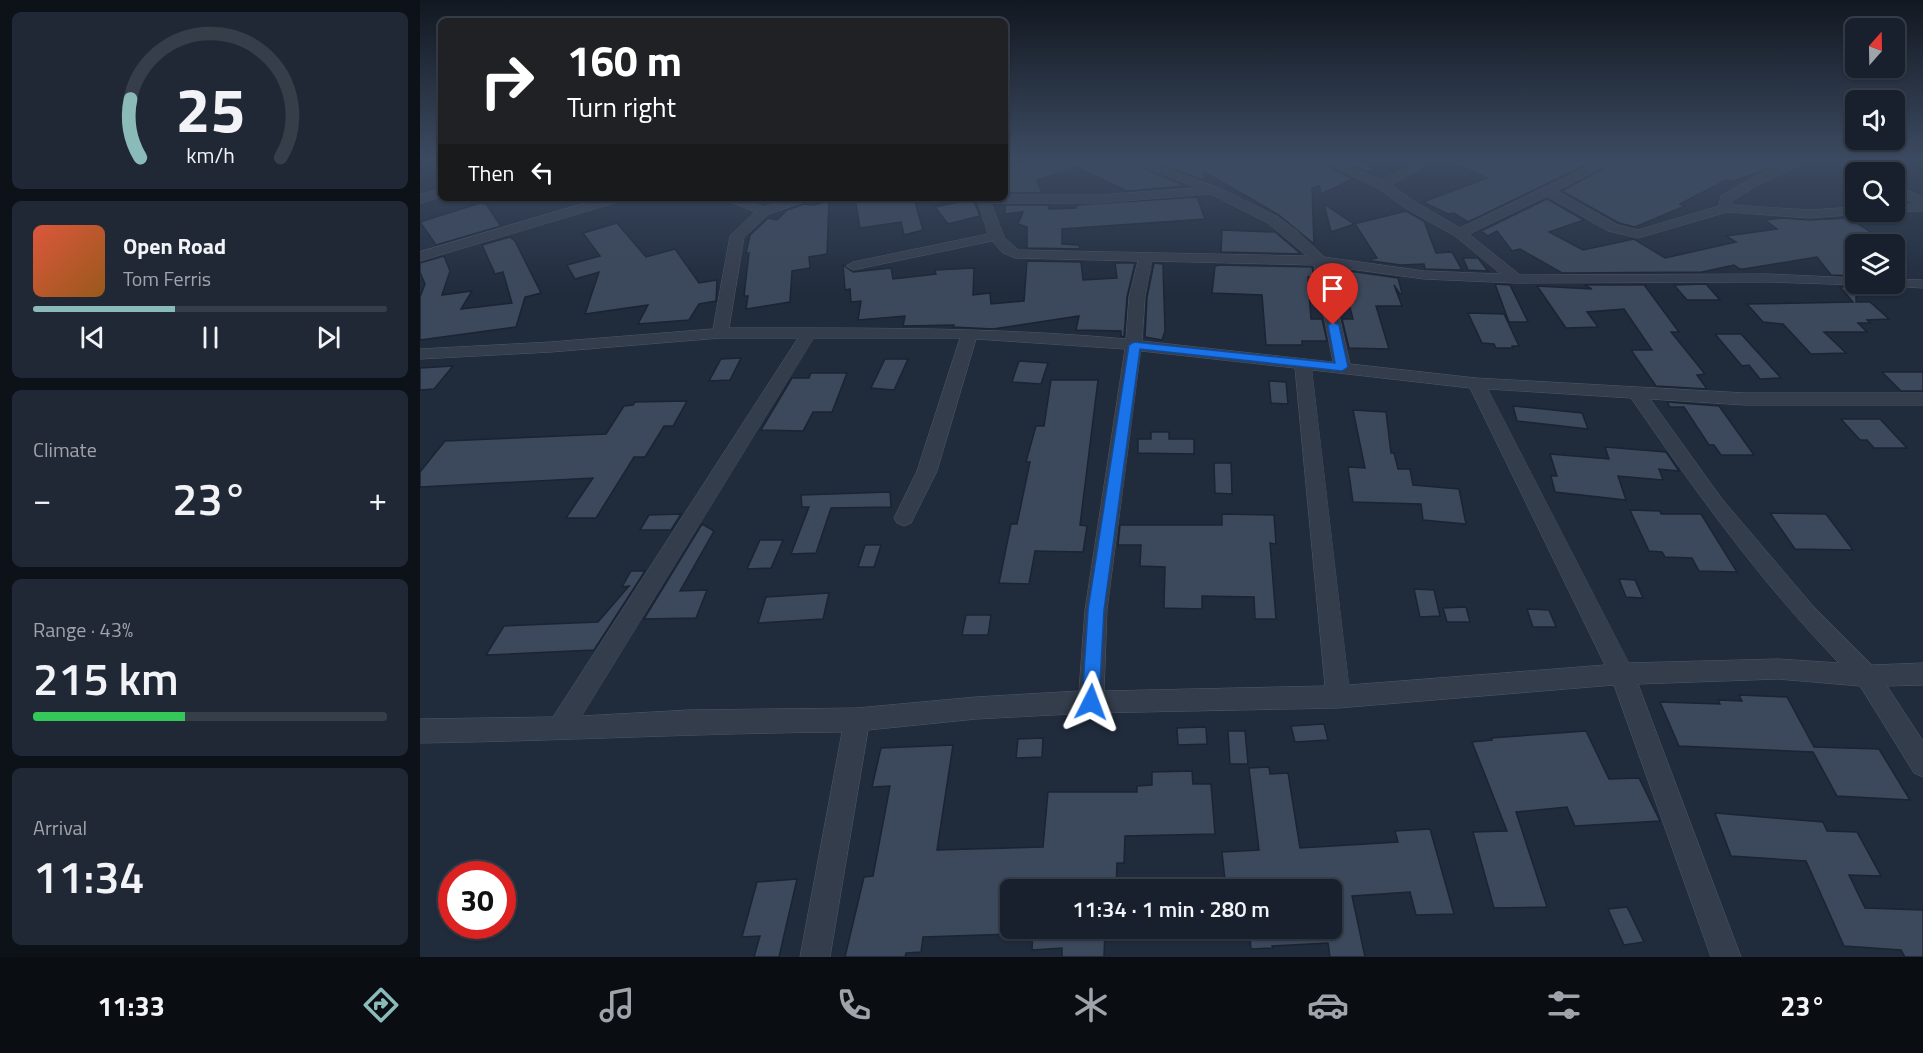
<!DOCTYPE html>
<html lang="en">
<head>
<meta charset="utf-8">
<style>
	body { margin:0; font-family:"Titillium Web",sans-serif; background:#212835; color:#f1f3f6; height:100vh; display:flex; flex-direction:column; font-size:22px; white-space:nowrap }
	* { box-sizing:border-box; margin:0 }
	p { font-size:20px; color:#9fa3aa }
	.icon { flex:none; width:33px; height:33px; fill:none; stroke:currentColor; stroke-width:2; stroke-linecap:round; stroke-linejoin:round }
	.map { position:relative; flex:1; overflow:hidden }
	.sheet { display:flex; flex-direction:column; gap:12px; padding:12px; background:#0d1219; width:420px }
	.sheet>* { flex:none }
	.hud { position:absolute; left:18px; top:18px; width:570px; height:183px; border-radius:9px; box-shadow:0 2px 4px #0004,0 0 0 2px #363e49; background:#202124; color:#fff; overflow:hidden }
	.needle { width:39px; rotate:20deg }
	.buttons { position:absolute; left:1425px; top:18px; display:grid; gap:12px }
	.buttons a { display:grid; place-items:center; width:60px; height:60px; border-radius:9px; background:#18202d; box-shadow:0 2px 4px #0004,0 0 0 2px #363e49; font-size:30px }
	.speed { position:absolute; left:18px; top:861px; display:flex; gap:12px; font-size:30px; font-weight:700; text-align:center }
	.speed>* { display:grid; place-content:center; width:78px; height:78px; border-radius:50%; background:#18202d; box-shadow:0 2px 4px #0004,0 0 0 2px #363e49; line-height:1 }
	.speed .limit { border:9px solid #d22; background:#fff; color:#111 }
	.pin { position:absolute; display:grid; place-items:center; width:51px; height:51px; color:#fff; margin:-62px -26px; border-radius:50% 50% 50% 0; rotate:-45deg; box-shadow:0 0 6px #0007 }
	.pin .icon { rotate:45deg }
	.me { position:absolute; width:66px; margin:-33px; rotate:3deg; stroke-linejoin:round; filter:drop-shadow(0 0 4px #0008) }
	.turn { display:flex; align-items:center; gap:21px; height:126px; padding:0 30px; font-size:27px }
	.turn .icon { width:78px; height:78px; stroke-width:2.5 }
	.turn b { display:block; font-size:42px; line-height:51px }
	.then { display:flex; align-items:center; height:57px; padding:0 30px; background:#0003; gap:12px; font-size:22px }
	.big { font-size:45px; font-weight:600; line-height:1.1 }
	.sheet .tile { flex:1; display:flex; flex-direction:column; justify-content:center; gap:9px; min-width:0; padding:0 21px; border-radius:9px; background:#212835 }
	.sheet .dial { align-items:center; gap:0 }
	.dial svg { height:156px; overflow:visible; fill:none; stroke:#363e49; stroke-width:7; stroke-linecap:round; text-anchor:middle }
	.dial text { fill:#f1f3f6; stroke:none }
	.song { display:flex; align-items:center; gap:18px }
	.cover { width:72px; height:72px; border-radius:9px; background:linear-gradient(135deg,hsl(10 70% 55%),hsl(30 70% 35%)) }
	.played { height:6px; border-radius:3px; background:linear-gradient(90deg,#8bbbb9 40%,#363e49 40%) }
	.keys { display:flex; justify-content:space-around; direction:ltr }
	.heat { display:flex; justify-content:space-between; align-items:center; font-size:33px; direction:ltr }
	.charge { height:9px; border-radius:4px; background:linear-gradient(90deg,#34c759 43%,#363e49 0) }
	.trip { position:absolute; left:580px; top:879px; width:342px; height:60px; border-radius:9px; background:#18202d; box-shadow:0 2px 4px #0004,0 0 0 2px #363e49; font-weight:600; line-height:60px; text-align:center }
	.tabs { display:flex; height:96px; justify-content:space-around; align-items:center; background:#0a0d12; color:#9fa3aa }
	.tabs .icon { width:42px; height:42px }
	.tabs .current { color:#8bbbb9 }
	.tabs b { font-size:27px; color:#f1f3f6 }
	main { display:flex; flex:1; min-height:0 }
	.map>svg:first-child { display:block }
</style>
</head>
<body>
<main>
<section class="sheet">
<div class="tile dial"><svg viewBox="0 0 100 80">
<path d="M14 69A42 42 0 1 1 86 69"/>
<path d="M14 69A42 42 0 0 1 9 39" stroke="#8bbbb9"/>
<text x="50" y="56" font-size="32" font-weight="700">25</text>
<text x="50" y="72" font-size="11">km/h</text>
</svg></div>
<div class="tile">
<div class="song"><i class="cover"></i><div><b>Open Road</b><p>Tom Ferris</p></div></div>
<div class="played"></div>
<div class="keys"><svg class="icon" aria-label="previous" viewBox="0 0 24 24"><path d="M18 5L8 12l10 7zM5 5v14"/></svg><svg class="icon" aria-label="pause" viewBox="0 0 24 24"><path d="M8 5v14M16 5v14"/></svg><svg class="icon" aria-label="next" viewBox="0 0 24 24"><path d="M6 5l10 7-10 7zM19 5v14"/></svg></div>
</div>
<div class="tile"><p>Climate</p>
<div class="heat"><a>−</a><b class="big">23°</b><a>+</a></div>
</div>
<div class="tile"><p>Range · 43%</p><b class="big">215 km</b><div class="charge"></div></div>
<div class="tile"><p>Arrival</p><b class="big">11:34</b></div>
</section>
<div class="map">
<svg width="1503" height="957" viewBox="0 0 1503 957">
	<rect width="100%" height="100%" fill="#202b3c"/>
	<g fill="#3c495c" stroke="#1b2433" stroke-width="1.5">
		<polygon points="607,160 705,160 766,186 707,191 656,167 617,180 622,193 585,193 585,167"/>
		<polygon points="729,160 897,160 933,179 901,194 899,186 892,188 894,244 859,215 783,171 785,179 783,180"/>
		<polygon points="920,160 935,160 956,168 948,172"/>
		<polygon points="1027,160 1176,160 1048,222 1034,213 1028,214 1003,202 1067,178"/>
		<polygon points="1198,160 1373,160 1311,182 1306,180 1260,204 1265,206 1215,227 1199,223 1142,191"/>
		<polygon points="777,197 785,219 642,229 642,244 659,245 660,249 607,248 607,227 598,224 603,212 585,214 585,205 628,205 629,209 656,208 656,205"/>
		<polygon points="435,198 494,198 503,230 484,235 481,222 440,228"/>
		<polygon points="553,199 560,216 528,224 515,207"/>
		<polygon points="1127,199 1164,220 1129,232 1163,250 1214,239 1245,258 1316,242 1306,236 1357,229 1345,220 1362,218 1389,220 1429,218 1468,243 1436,244 1436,276 1411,275 1397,257 1324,269 1320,269 1314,265 1282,272 1142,273 1100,249 1092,251 1077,231 1068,236 1061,231"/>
		<polygon points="409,201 407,254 389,257 390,268 372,271 370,302 326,309 328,296 324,296 329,253 326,253 330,235 348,218 357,220 367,210 384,204 394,205"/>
		<polygon points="60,203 66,204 81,226 16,245 0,222"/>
		<polygon points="904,204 934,224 986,211 1004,221 1016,253 1032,252 1042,270 1005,269 1004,264 981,265 952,261 951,259 957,258 935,224 911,232"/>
		<polygon points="197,223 226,257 255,249 279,283 297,280 296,301 279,304 269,320 218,324 228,305 165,314 179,272 155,279 147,265 180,256 163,233"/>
		<polygon points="802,230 855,232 881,254 801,252"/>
		<polygon points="90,237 95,241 121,293 105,297 96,327 0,340 0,297 5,284 0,272 0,263 24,256 30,271 22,295 52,291 41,309 92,303 83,272 75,274 62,245"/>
		<polygon points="1043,258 1058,258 1068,271 1048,270"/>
		<polygon points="607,261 661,262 663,280 697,278 695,263 715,263 707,297 704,337 701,336 701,331 656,330 659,316 573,329 533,327 534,325 483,326 485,316 438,320 441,301 431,302 430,289 425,290 423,265 433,272 471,268 473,279 516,274 515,270 554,268 553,295 570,293 571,304 604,301"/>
		<polygon points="734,263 743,264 745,331 742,340 725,337 727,297"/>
		<polygon points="800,265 892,267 894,277 888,277 891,319 902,319 907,341 882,341 882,345 846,345 842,295 792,293 795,266"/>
		<polygon points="929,271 978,278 982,293 980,294 974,285 982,306 956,306 969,349 929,348 922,319 933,319 928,300 934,300"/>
		<polygon points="1075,284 1090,285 1108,322 1089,322"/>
		<polygon points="1286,284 1300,300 1267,300 1254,285"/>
		<polygon points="1164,285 1227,285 1225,286 1259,332 1251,332 1285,374 1277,375 1287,389 1236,386 1211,350 1232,350 1204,309 1167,312 1178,327 1146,328 1117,286 1172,289"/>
		<polygon points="1420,287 1436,287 1436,302 1450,302 1469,319 1447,320 1450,323 1438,323 1447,332 1404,332 1426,353 1391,354 1363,324 1343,322 1327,304 1433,302"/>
		<polygon points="1048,313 1084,314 1099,346 1092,346 1093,348 1076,348 1074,344 1062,343"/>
		<polygon points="1295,334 1321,334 1361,378 1340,379 1329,365 1322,366"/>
		<polygon points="321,358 310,380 289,381 301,359"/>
		<polygon points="465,359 488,359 474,390 451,388"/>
		<polygon points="599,361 628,363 621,384 592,382"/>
		<polygon points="33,366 14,389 0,390 0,368"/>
		<polygon points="1462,372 1503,372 1503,391 1481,391"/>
		<polygon points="391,373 427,373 412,412 393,412 383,431 341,430 372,378 389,378"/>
		<polygon points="631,380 678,380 660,525 667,526 663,552 615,551 609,584 579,583 591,524 597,524 610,462 606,462 616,426 624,426"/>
		<polygon points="849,381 866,382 868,404 851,403"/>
		<polygon points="267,401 253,426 244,426 225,457 214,457 176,518 146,518 173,478 0,487 0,472 25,441 186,434 204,406 213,405 215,402"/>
		<polygon points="1247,402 1299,406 1334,455 1301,455 1294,445 1289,445 1264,407 1250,407"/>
		<polygon points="1093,406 1162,413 1168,429 1097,421"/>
		<polygon points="933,410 966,412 971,453 974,453 978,469 990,469 993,485 1039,489 1046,524 1003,520 1001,504 933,502 928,467 945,468"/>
		<polygon points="1421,419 1460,419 1487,448 1454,448 1447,440 1440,440"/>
		<polygon points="731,432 749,432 749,439 774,439 774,454 718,453 718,439 731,439"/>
		<polygon points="1185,447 1246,452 1259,471 1239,469 1243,480 1198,476 1206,500 1135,492 1131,476 1137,476 1130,454 1189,459"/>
		<polygon points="794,463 811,463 812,494 795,493"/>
		<polygon points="470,492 471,507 411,508 396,553 371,554 389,507 382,507 381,495"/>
		<polygon points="1210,510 1240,511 1241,514 1281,514 1317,572 1279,571 1272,558 1245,557 1242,552 1229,551"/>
		<polygon points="1350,513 1406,514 1433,550 1375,549"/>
		<polygon points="261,514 251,530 220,530 229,515"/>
		<polygon points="802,514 854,515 856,544 850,543 856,619 835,619 834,597 782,596 782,609 744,608 745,567 720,566 721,545 698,545 700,525 802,525"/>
		<polygon points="282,524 294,531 260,591 287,590 276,618 224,619"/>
		<polygon points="340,540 363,540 351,568 327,569"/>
		<polygon points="445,545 461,545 454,567 438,567"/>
		<polygon points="211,571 225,571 174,650 66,655 84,626 178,622 209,586 202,587"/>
		<polygon points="1199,579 1215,580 1223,598 1206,597"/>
		<polygon points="994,589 1014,590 1020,616 1000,617"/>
		<polygon points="409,593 403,619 338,623 346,597"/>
		<polygon points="1046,607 1050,622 1027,622 1023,608"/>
		<polygon points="1107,609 1129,610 1136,627 1113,627"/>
		<polygon points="546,615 571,615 568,635 542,635"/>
		<polygon points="1319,695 1367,697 1394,747 1459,749 1490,800 1417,796 1393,752 1259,746 1240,702 1300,704 1298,700 1322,701"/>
		<polygon points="904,724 908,740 875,742 871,726"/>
		<polygon points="786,727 787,744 758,745 757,728"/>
		<polygon points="808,731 825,731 828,764 810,764"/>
		<polygon points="1166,731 1189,779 1219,778 1240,821 1155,826 1147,807 1096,812 1127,907 1074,908 1053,832 1087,831 1052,742 1072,740 1071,738"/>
		<polygon points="623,738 622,757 596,758 598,739"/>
		<polygon points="533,745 517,850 623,847 628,792 717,792 717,786 732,785 732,772 772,771 773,784 791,784 795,834 705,836 704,863 697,863 696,890 591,890 591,934 503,937 501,952 486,953 485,957 425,957 444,877 453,876 470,786 452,787 461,748"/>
		<polygon points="849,767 850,774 868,773 880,848 978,842 975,831 1010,829 1034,914 996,915 990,892 932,896 945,957 910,957 908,943 852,946 853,948 831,949 829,928 912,928 912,890 806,890 802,852 839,850 829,768"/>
		<polygon points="1295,813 1403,822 1407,831 1437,832 1461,876 1429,875 1445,908 1503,910 1503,957 1485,957 1481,950 1424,946 1386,861 1311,856"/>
		<polygon points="377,879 359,957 334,957 340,936 322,937 337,882"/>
		<polygon points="1207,907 1224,942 1204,945 1188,909"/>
		<polygon points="613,928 685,928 684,957 642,957 642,948 612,950"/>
	</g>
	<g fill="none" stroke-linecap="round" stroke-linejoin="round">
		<g stroke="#4f5867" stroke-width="1">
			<g id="minor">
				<path d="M 707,160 L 723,160 L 799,188 L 858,217 L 877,231 L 904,257 L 1004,271 L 1081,274 L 1035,236 L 985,208 L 958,188 L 899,160 L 915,160 L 962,180 L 1000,160 L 1015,160 L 971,185 L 995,202 L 1040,228 L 1181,160 L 1196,160 L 1137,191 L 1198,225 L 1218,230 L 1299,206 L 1301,196 C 1328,180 1359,160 1391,160 L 1338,185 L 1312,201 L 1312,205 L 1389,210 L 1436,207 L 1436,212 L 1442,212 L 1441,214 L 1389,218 L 1307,212 L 1218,238 L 1188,231 L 1127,196 L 1049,234 L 1100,275 L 1348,274 L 1436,278 L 1436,284 L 1442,284 L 1441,285 L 1348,282 L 1096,283 L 1004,279 L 908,266 L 930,364 L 1056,378 L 1325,393 L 1503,393 L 1503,405 L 1325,405 L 1230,399 L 1302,499 L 1393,606 L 1452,665 L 1503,663 L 1503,685 L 1467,686 L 1503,741 L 1503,777 L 1494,773 L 1440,686 L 1358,679 L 1218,684 L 1321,957 L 1291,957 L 1194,685 L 918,708 L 671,713 L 556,719 L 448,730 L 410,957 L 380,957 L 422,732 C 281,733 141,741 0,743 L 0,719 L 133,717 L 378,338 L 300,338 L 131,352 L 0,359 L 0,349 L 131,342 L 293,329 L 310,236 L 335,212 L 301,198 L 319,198 L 344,207 L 369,198 L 388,198 L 387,201 L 349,214 L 324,237 L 309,328 C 442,328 574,327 706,339 L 709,297 L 718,261 L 595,258 L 583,253 L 572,241 L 433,270 L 426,266 L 433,262 L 568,234 L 557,198 L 585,198 L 585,195 L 680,195 L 776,188 ZM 791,194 L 848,223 L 887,256 L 598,250 L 584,237 L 571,203 L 680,203 ZM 732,261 L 894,265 L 913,362 L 722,341 L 725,297 ZM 394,338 L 540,338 L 497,471 L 474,518 L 477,523 L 484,526 L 491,523 L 517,471 L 556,339 L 705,349 L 665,610 L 659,691 L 556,697 L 437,708 L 269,710 L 162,716 ZM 721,351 L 875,368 L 905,686 L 684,691 L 687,610 ZM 892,370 L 1050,388 L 1185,665 L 929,685 ZM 1068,389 L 1211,398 C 1276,492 1339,580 1419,663 L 1358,659 L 1209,663 Z"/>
				<polygon points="1410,160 1425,160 1448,172 1436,174"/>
				<polygon points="1474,184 1503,197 1503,211 1469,212 1474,212 1474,205 1496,204 1474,193"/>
				<polygon points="21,189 21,197 0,203 0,195"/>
				<polygon points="182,198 202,198 201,201 0,261 0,252"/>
				<polygon points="1474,279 1503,280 1503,288 1469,286 1467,284 1474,284"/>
			</g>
		</g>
		<use href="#minor" fill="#343d4c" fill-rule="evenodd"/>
	</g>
	<linearGradient id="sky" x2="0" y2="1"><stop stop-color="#121821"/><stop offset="0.54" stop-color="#3c4a61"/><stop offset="1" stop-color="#3c4a61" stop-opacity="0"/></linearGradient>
	<rect width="1503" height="294" fill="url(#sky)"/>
	<polygon fill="#1a73e8" stroke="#114b97" stroke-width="1.5" points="913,322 919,325 928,367 922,371 720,349 684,610 679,702 677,708 671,710 665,708 662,702 668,610 709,345 714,342 915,363 908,325"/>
</svg>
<div class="buttons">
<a><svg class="needle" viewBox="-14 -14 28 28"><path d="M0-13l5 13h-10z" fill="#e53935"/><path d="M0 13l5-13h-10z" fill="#9fa3aa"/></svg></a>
<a><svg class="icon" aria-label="sound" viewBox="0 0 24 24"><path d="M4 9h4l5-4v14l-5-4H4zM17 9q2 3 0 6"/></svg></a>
<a><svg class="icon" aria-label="search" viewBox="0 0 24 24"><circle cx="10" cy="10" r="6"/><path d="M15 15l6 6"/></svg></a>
<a><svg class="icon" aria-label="layers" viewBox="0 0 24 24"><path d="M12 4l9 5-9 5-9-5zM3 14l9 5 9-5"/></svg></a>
</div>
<div class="speed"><div class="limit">30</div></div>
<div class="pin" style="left:913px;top:325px;background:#d93025"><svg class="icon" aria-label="arrive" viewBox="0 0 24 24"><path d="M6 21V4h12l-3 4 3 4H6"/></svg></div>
<svg class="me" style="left:671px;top:702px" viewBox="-20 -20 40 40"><path d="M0-17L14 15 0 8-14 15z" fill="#1a73e8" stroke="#fff" stroke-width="4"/></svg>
<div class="trip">11:34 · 1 min · 280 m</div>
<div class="hud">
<div class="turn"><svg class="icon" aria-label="right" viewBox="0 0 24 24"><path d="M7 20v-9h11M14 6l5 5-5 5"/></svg><div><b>160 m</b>Turn right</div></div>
<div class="then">Then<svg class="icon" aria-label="left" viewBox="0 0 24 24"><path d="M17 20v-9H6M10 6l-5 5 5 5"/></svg></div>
</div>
</div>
</main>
<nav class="tabs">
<b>11:33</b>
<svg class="icon current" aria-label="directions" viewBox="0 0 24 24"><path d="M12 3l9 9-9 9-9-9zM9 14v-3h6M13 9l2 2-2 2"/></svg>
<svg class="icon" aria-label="music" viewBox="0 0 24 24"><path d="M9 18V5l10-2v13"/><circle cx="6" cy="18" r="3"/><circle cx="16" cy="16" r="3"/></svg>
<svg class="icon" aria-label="phone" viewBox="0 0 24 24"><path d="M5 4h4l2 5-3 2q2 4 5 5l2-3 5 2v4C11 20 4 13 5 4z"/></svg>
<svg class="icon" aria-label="climate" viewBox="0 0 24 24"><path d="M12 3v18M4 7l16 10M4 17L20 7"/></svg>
<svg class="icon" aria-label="car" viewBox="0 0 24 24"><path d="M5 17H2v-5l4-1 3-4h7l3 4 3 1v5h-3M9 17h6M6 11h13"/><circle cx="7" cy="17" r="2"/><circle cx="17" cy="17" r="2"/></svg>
<svg class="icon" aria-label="filters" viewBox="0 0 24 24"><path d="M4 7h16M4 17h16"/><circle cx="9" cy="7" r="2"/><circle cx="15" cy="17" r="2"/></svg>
<b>23°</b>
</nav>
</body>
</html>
